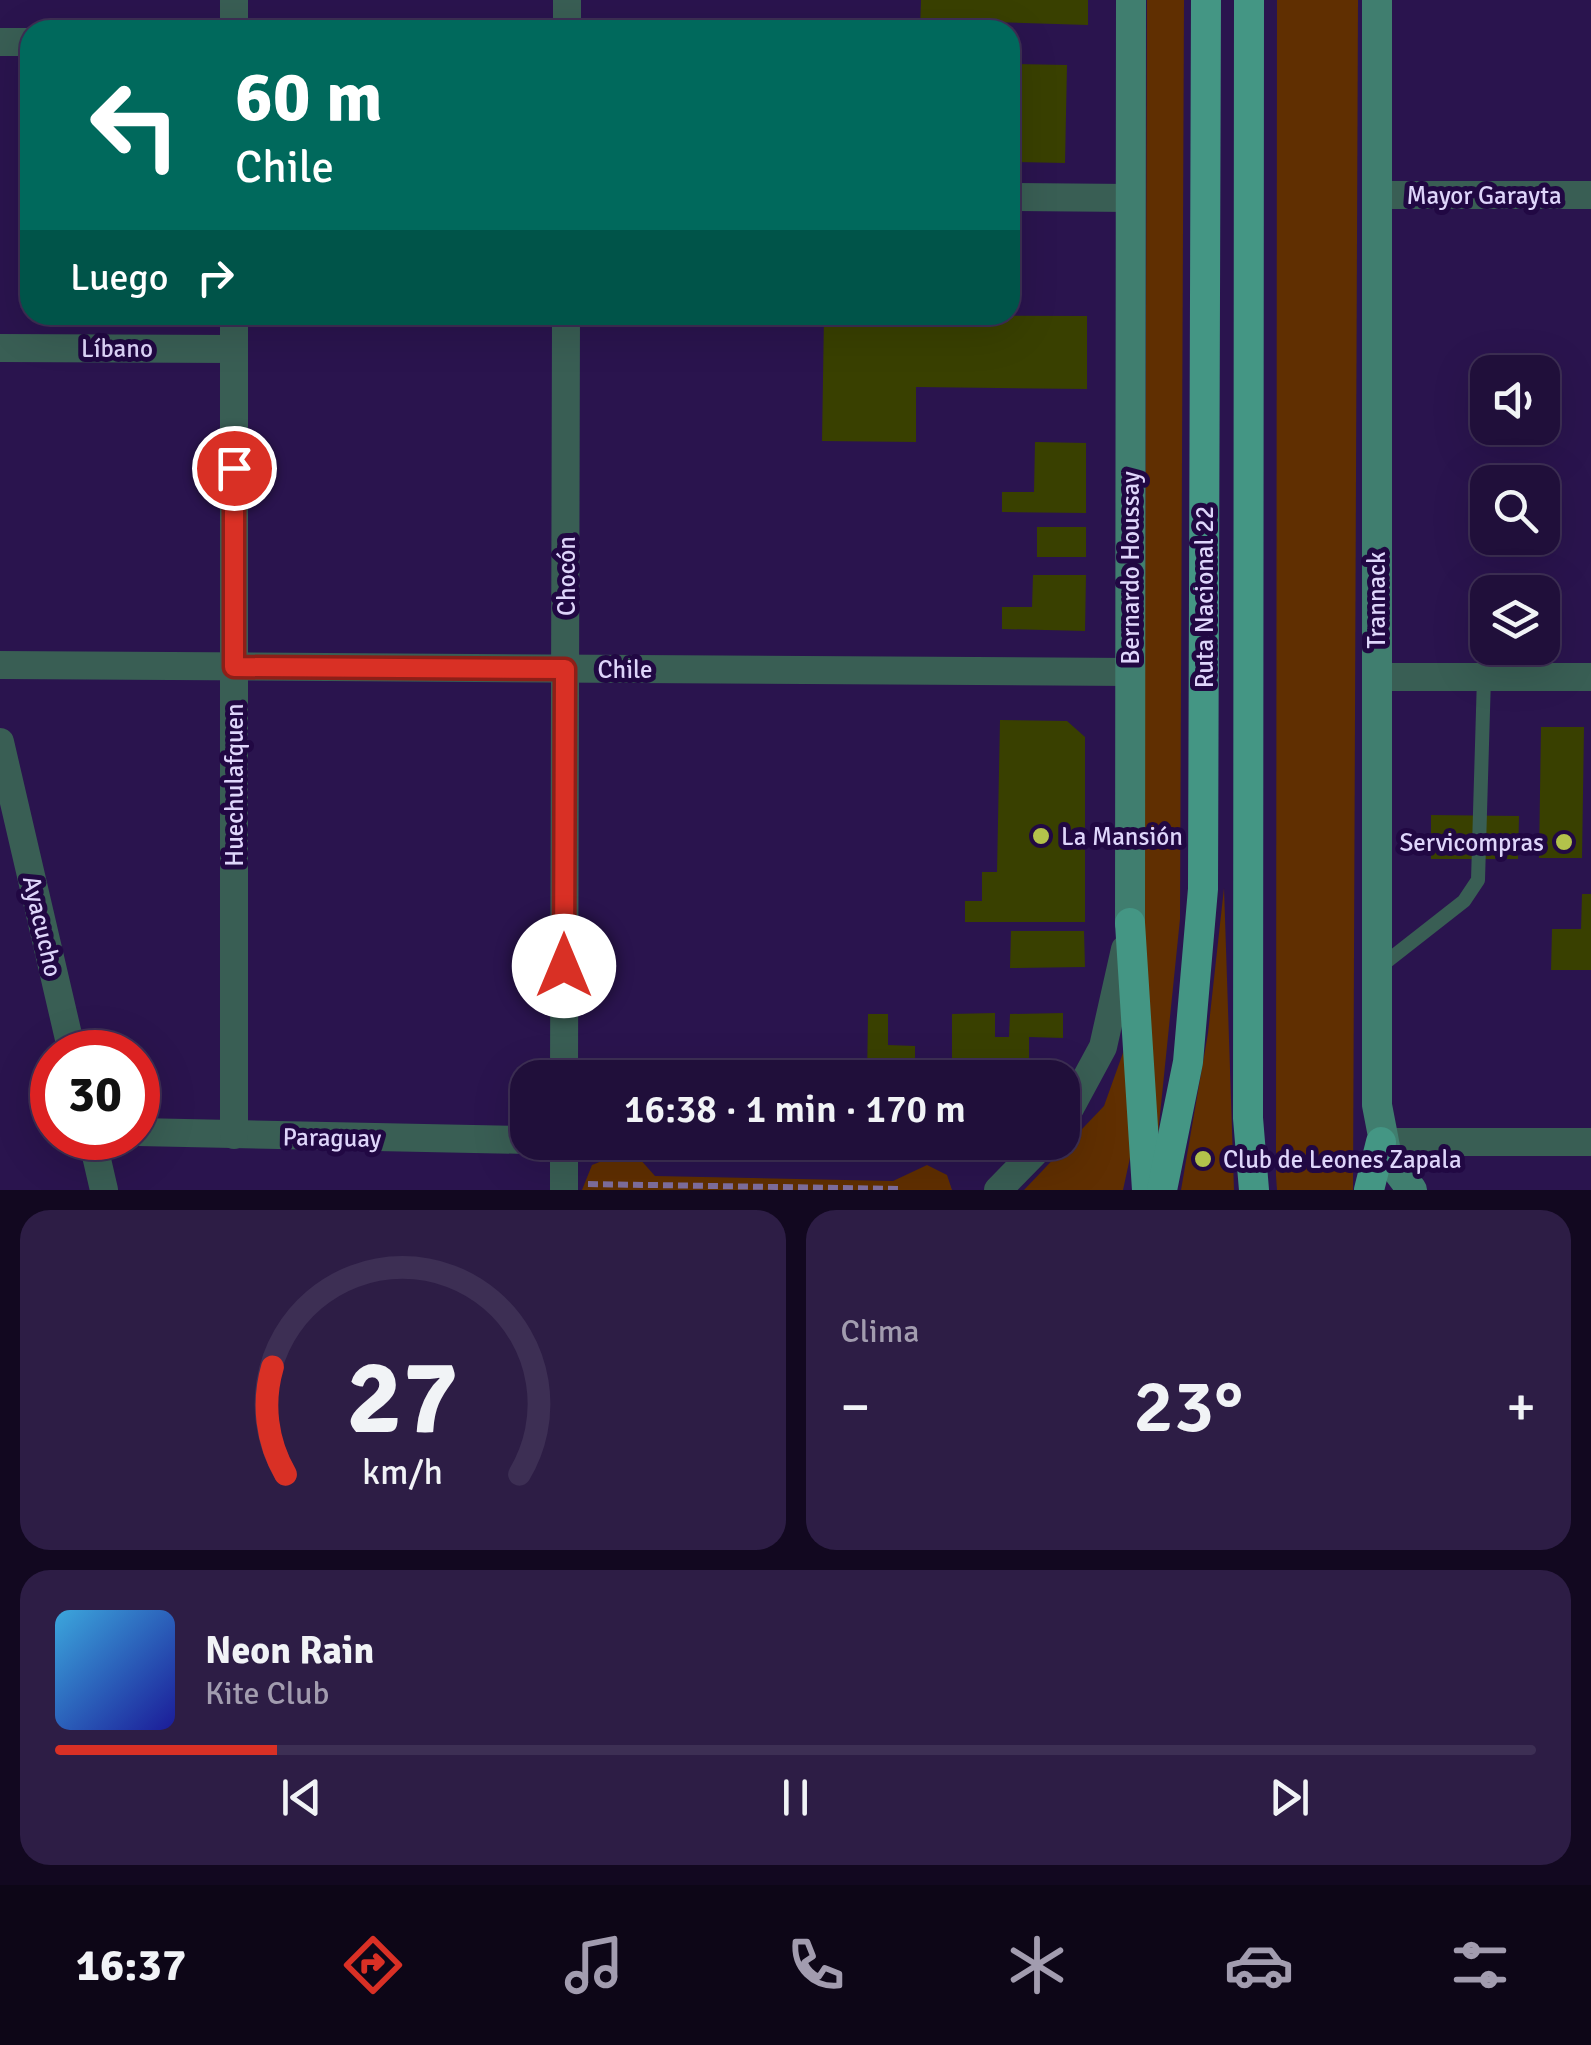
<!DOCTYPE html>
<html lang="es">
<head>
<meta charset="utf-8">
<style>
	body { margin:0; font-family:Signika,sans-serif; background:#2d1d45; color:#f1f3f6; height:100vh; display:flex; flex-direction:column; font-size:38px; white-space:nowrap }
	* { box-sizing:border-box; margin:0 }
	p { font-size:32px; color:#a29caf }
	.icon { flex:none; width:55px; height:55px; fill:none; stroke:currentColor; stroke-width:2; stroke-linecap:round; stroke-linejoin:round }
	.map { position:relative; height:1190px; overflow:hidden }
	.panel { display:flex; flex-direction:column; gap:20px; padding:20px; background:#120820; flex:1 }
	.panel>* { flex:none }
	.banner { position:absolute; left:20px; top:20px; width:1000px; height:305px; border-radius:30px; box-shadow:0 10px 40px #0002,0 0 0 2px #3d2f54; background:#00695c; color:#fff; overflow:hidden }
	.controls { position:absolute; left:1470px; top:355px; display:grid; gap:20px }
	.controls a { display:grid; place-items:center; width:90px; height:90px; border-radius:20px; background:#200f3a; box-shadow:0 10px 40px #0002,0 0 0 2px #3d2f54; font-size:50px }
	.speed { position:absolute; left:30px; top:1030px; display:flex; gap:20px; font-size:50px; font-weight:700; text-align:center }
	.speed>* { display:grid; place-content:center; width:130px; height:130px; border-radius:50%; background:#200f3a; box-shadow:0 10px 40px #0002,0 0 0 2px #3d2f54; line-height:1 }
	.speed .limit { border:15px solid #d22; background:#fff; color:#111 }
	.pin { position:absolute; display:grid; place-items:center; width:85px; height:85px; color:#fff; margin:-42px; border:5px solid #fff; border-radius:50%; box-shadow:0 2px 10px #0007 }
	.me { position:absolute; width:110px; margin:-55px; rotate:0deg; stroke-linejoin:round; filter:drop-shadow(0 0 8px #0008) }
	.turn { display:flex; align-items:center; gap:35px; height:210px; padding:0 50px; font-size:45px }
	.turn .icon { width:130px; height:130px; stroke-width:2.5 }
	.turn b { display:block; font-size:70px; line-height:85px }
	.then { display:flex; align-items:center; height:95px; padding:0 50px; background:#0003; gap:20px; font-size:38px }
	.big { font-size:75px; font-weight:600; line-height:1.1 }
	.panel .widget { flex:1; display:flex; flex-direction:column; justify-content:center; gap:15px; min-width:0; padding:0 35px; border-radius:30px; background:#2d1d45 }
	.panel .dial { align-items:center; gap:0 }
	.dial svg { height:260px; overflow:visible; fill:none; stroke:#3d2f54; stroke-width:7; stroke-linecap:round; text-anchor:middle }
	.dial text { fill:#f1f3f6; stroke:none }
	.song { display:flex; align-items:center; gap:30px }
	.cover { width:120px; height:120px; border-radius:15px; background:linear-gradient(135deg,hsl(200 70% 55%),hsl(240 70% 35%)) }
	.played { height:10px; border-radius:5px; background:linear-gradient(90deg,#d93025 15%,#3d2f54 15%) }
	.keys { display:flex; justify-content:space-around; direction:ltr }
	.heat { display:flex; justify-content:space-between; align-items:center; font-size:55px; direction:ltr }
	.panel .tiles { flex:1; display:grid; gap:20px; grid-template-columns:1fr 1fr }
	.widget:last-child { grid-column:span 2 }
	.trip { position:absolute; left:510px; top:1060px; width:570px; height:100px; border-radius:30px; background:#200f3a; box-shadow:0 10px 40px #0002,0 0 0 2px #3d2f54; font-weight:600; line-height:100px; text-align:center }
	.tabs { display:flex; height:160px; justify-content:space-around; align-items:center; background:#0d0617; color:#a29caf }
	.tabs .icon { width:70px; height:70px }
	.tabs .selected { color:#d93025 }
	.tabs b { font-size:45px; color:#f1f3f6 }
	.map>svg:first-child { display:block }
</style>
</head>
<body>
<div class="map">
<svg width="1591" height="1190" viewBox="0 0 1591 1190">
	<rect width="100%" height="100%" fill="#2a144e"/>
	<g fill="#602f01">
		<polygon points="1147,0 1184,0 1180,919 1157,1144 1144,945"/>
		<polygon points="1277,0 1358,0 1353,1190 1277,1190 1276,1176"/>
		<polygon points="1224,888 1234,1190 1181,1190 1208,1033"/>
		<polygon points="1129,1036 1133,1144 1123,1190 1024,1190 1104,1106"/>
		<polygon points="639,1158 655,1176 893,1181 927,1165 947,1175 952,1190 582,1190 592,1165 607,1159"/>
	</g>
	<g fill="#394000">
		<polygon points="921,0 1088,0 1088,25 957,21 957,30 920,30"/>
		<polygon points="1010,64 1067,65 1065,163 1010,162"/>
		<polygon points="824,315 1087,316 1087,389 916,387 916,442 822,441"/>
		<polygon points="1035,442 1086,443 1086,513 1002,512 1002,492 1034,492"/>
		<rect x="1037" y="527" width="49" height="30"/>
		<polygon points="1033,575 1086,575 1085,631 1002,629 1002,607 1032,607"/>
		<polygon points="1000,720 1067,721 1085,737 1085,922 965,922 965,901 982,901 982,872 997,872"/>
		<polygon points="1541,727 1584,727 1582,858 1539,858"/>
		<polygon points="1431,815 1519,816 1518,859 1431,859"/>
		<polygon points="1582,894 1591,894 1591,970 1551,970 1552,929 1581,929"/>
		<polygon points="1011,931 1084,931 1085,967 1010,968"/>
		<polygon points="995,1013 995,1037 1009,1037 1010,1014 1063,1013 1063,1038 1029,1037 1029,1066 1011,1066 1011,1078 867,1078 868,1014 888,1014 888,1045 915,1046 915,1058 933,1058 934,1066 952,1066 952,1014"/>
	</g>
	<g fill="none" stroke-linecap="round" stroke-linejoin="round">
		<polyline stroke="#7f6f9f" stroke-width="6" stroke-dasharray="10 5" stroke-linecap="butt" points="588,1184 901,1189"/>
		<polyline stroke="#395e54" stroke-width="14" points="1381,966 1464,901 1478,880 1484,677"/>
		<g stroke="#395e54" stroke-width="28">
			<polyline points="234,30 234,0"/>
			<polyline points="567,30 567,0"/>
			<polyline points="0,42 30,42"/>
			<polyline points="1377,195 1591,195"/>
			<polyline points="1010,197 1131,198"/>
			<polyline points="0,348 234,349"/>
			<polyline points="0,665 1130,672"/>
			<polyline points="1376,677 1591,677"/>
			<polyline points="0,742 72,1052"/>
			<polyline points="564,1078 566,315"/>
			<polyline points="1062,1123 1103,1047 1125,949"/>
			<polyline points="138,1132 528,1140"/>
			<polyline points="234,1135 234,315"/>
			<polyline points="92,1138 104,1190"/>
			<polyline points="721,1142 1040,1147"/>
			<polyline points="1381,1142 1591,1142"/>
			<polyline points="564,1190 564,1142"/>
			<polyline points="998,1190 1045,1142"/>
		</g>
		<g stroke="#407e6f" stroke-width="30">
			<polyline points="1377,0 1377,1105 1387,1157 1412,1190"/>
			<polyline points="1130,923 1131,0"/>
		</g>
		<g stroke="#449684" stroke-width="30">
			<polyline points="1249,0 1248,1118 1254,1190"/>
			<polyline points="1130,923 1147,1190"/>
			<polyline points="1162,1190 1188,1062 1203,889 1206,0"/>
			<polyline points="1369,1190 1381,1142"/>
		</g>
	</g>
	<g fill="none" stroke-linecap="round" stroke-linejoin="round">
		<g stroke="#8d1f18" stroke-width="25">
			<polyline id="route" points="234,468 234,667 565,669 564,966"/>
		</g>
		<use href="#route" stroke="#d93025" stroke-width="18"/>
	</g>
	<g fill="#b3c24b" stroke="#210843" stroke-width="4">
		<circle cx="1041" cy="836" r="10"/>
		<circle cx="1564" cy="842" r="10"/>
		<circle cx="1203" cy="1159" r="10"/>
	</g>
	<g text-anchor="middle" stroke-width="10" stroke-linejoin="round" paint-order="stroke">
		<g font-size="25" fill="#ded5fa" stroke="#210843">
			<text x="1484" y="204">Mayor Garayta</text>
			<text x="117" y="357">Líbano</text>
			<text transform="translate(1130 568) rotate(-90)" y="9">Bernardo Houssay</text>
			<text transform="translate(566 576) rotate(-90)" y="9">Chocón</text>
			<text transform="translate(1204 597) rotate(-90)" y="9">Ruta Nacional 22</text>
			<text transform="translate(1376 600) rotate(-90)" y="9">Trannack</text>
			<text x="625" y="678">Chile</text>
			<text transform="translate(234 785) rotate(-90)" y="9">Huechulafquen</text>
			<text transform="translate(43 926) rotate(77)" y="9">Ayacucho</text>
			<text transform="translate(332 1137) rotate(1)" y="9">Paraguay</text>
		</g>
		<g font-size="25" fill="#ded5fa" stroke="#210843" text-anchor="start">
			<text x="1061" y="845">La Mansión</text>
			<text x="1544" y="851" text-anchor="end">Servicompras</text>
			<text x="1223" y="1168">Club de Leones Zapala</text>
		</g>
	</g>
</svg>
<div class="controls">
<a><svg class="icon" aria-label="sound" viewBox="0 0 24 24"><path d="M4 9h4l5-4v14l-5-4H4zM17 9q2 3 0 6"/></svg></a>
<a><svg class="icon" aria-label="search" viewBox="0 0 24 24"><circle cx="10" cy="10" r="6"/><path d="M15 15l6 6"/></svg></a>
<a><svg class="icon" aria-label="layers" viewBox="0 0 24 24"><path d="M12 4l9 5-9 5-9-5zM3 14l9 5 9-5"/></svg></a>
</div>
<div class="speed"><div class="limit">30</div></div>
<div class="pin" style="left:234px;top:468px;background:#d93025"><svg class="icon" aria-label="arrive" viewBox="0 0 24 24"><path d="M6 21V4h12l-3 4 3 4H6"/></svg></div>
<svg class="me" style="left:564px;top:966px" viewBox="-20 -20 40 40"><circle r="19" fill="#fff"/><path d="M0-13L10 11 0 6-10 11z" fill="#d93025"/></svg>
<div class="trip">16:38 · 1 min · 170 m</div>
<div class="banner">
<div class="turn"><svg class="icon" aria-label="left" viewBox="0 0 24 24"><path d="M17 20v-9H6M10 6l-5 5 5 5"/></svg><div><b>60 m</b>Chile</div></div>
<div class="then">Luego<svg class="icon" aria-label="right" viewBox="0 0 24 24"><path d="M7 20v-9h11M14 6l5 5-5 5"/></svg></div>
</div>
</div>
<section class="panel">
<div class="tiles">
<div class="widget dial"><svg viewBox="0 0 100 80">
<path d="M14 69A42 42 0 1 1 86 69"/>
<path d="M14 69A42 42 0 0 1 10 36" stroke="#d93025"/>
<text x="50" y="56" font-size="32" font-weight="700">27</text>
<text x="50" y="72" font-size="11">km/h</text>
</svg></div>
<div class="widget"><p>Clima</p>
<div class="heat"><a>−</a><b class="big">23°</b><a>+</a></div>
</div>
<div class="widget">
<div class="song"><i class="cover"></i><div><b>Neon Rain</b><p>Kite Club</p></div></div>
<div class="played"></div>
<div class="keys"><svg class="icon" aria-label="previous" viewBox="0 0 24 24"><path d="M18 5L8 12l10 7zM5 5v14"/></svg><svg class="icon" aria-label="pause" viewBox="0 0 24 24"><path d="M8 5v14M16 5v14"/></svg><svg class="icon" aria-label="next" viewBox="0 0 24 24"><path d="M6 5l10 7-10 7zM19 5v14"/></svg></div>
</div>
</div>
</section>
<nav class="tabs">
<b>16:37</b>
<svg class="icon selected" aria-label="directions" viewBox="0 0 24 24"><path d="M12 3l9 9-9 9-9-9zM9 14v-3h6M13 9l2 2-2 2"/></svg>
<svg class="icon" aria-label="music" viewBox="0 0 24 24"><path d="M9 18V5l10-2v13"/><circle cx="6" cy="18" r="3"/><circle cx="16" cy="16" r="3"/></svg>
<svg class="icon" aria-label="phone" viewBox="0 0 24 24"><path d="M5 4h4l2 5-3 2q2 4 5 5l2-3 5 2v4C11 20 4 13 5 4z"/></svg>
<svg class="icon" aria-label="climate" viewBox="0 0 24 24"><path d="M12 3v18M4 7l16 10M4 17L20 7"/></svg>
<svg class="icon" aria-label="car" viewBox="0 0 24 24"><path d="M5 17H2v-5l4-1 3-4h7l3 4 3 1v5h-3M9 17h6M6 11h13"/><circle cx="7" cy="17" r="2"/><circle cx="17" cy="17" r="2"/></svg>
<svg class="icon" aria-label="filters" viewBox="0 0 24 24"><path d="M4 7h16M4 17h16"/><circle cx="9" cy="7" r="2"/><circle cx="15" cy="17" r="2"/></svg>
</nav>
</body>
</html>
